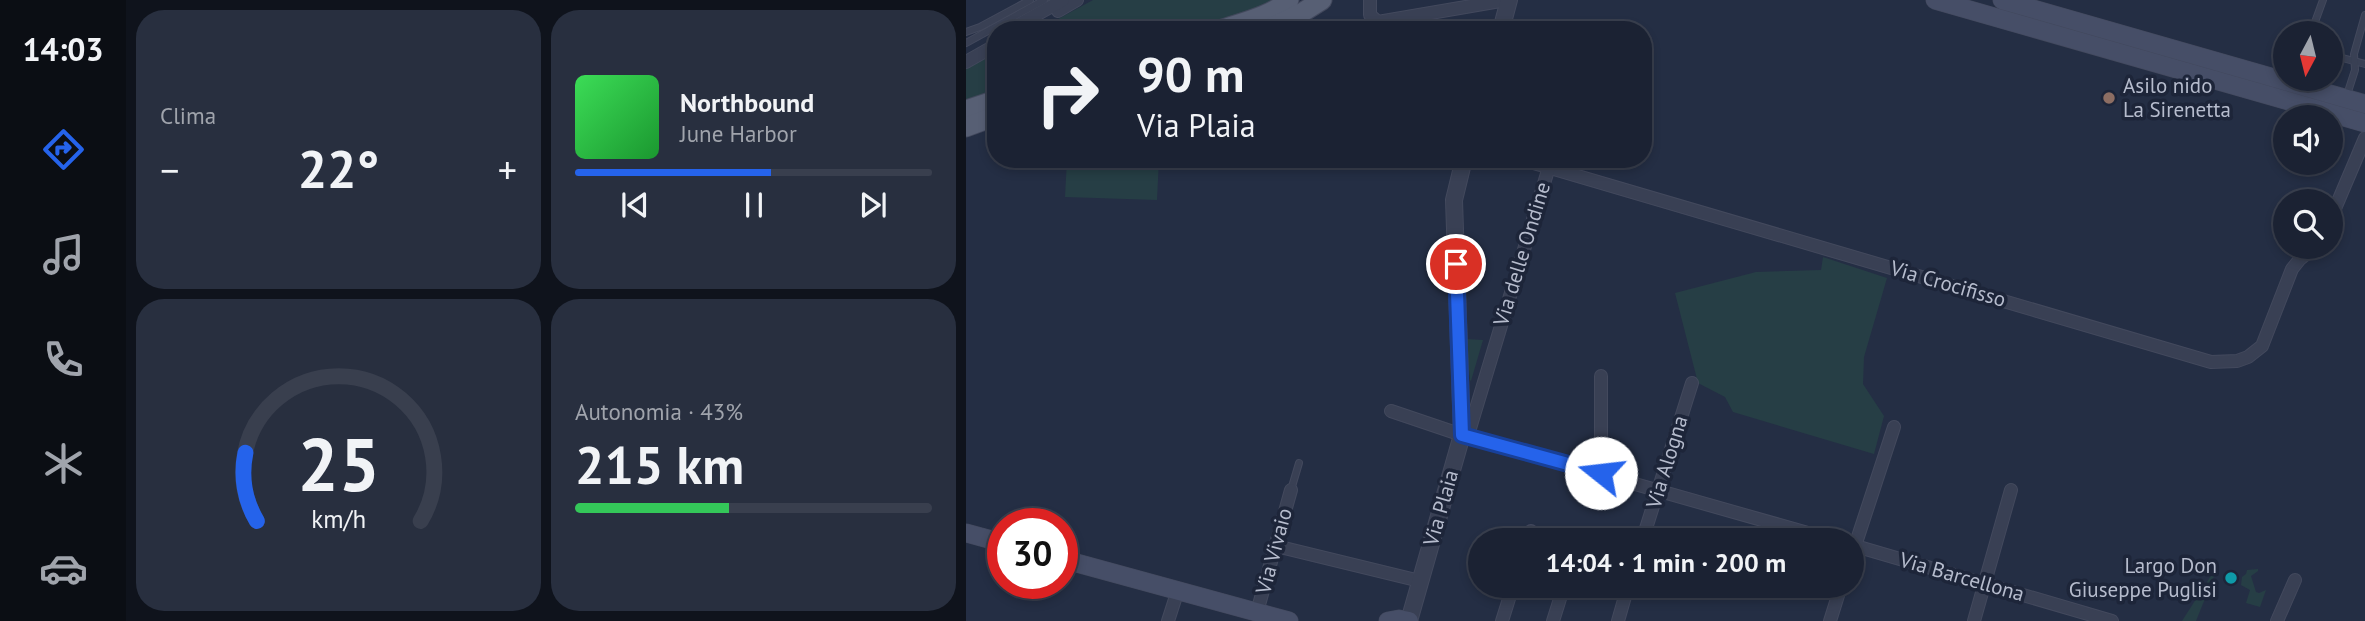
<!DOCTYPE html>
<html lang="it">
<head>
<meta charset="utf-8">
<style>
	body { margin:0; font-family:"PT Sans",sans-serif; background:#282f3f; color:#f1f3f6; height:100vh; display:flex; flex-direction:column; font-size:26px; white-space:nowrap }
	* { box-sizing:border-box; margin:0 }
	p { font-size:23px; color:#a0a4ac }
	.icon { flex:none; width:38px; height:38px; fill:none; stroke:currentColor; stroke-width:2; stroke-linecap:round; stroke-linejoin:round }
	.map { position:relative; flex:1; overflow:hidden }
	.sheet { display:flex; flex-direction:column; gap:10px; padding:10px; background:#0f131c; width:840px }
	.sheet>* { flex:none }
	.hud { position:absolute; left:21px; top:21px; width:665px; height:147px; border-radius:28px; box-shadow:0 4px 10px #0003,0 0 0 2px #393f4e; background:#1b2233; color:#f1f3f6; overflow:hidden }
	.needle { width:46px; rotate:187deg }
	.buttons { position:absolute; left:1307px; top:21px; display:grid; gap:14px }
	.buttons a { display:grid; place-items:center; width:70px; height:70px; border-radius:50%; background:#1b2233; box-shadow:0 4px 10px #0003,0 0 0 2px #393f4e; font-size:35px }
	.speed { position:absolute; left:21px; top:508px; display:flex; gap:14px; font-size:35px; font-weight:700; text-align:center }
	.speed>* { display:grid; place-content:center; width:91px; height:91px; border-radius:50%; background:#1b2233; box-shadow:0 4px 10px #0003,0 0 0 2px #393f4e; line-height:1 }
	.speed .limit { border:10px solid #d22; background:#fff; color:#111 }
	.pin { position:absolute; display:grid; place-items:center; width:60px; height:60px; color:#fff; margin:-30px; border:4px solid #fff; border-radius:50%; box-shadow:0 2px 7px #0007 }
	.me { position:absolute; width:77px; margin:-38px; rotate:286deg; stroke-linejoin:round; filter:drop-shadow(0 0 5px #0008) }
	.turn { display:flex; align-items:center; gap:24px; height:147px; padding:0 35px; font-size:32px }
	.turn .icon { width:91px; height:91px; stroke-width:2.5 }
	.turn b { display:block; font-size:49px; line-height:60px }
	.big { font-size:52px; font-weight:700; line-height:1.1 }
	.sheet .tile { flex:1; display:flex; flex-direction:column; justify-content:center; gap:10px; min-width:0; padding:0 24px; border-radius:28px; background:#282f3f }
	.sheet .dial { align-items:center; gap:0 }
	.dial svg { height:182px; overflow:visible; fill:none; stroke:#393f4e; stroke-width:7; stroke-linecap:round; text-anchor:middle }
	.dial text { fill:#f1f3f6; stroke:none }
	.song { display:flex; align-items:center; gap:21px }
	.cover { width:84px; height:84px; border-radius:10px; background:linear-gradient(135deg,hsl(130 70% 55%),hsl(130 70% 35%)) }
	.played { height:7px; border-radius:4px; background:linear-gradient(90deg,#2563eb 55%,#393f4e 55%) }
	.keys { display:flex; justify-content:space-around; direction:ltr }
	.heat { display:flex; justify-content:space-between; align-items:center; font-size:38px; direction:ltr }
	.charge { height:10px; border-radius:5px; background:linear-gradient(90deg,#34c759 43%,#393f4e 0) }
	.sheet .tiles { flex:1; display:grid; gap:10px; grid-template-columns:repeat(2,1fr) }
	.trip { position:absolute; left:502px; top:528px; width:396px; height:70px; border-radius:35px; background:#1b2233; box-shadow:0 4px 10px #0003,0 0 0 2px #393f4e; font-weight:700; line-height:70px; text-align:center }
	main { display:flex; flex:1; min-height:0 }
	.tabs { display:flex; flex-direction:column; width:126px; justify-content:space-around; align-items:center; background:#0b0e14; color:#a0a4ac }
	.tabs .icon { width:49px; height:49px }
	.tabs .active { color:#2563eb }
	.tabs b { font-size:32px; color:#f1f3f6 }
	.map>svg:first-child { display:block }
</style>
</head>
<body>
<main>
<nav class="tabs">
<b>14:03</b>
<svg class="icon active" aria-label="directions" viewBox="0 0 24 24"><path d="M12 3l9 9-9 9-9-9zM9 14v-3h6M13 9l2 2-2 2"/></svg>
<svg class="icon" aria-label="music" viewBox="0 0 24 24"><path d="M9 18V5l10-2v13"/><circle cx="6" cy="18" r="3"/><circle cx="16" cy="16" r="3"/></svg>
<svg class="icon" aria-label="phone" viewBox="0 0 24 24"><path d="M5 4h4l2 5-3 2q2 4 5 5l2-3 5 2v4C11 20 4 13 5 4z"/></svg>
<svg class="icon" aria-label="climate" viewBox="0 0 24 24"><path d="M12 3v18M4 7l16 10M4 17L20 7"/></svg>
<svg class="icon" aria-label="car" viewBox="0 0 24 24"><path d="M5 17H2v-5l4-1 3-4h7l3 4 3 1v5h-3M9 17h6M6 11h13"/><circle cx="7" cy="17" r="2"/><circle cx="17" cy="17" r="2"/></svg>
</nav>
<section class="sheet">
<div class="tiles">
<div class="tile"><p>Clima</p>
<div class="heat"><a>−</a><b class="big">22°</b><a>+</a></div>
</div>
<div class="tile">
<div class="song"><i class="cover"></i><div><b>Northbound</b><p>June Harbor</p></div></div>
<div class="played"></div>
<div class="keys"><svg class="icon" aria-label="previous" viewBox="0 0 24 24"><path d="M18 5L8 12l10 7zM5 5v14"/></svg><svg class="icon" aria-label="pause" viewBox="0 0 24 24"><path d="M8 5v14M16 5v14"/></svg><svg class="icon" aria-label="next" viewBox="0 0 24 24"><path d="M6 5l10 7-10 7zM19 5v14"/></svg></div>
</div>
<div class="tile dial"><svg viewBox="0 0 100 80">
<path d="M14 69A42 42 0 1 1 86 69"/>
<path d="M14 69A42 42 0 0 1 9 39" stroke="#2563eb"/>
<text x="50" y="56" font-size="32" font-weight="700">25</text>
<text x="50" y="72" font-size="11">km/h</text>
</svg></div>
<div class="tile"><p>Autonomia · 43%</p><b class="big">215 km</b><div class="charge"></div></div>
</div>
</section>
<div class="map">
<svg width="1399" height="621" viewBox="0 0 1399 621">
	<rect width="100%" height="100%" fill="#242e44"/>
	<g fill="#263e45">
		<polygon points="127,0 307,0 284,11 225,30 72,30"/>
		<polygon points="30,53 30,91 0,101 0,69"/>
		<polygon points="101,159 193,159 191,200 99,197"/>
		<polygon points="857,257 921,278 898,357 897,384 918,416 908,454 767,412 759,397 732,383 709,293 790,272 855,270"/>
		<polygon points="500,339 517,340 505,381 504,380"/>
		<polygon points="1253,564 1230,621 1216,621 1248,571"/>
		<polygon points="1292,569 1292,571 1285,576 1290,592 1293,593 1300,590 1294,607 1280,603 1284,590 1275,585 1276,577 1280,574 1281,570"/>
	</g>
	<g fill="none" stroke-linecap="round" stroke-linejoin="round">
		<g stroke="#43495d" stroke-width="8">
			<g id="service">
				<polyline points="0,32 14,27 64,0"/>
				<polyline points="1345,33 1357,0"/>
				<polyline points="0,43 78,0"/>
				<polyline points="1365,55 1399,64"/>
				<polyline points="1380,98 1389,70 1388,54 1399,15"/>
				<polyline points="325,490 333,463"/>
			</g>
		</g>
		<g stroke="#43495d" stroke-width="14">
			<g id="minor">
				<polyline points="404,0 404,15 412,22 540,0"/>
				<polyline points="92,11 111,0"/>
				<polyline points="43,30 97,0"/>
				<polyline points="0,62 30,45"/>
				<polyline points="554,159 1245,362 1271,361 1282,357 1296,346 1326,269 1334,259 1349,247"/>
				<polyline points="1365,218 1399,138"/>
				<polyline points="425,411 496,435 870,541"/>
				<polyline points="502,435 583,167"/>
				<polyline points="635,473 635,376"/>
				<polyline points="561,541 565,531"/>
				<polyline points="676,541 726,383"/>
				<polyline points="886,545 1146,621"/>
				<polyline points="310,546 454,581"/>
				<polyline points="886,555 928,427"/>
				<polyline points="291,612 325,490"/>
				<polyline points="202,621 212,590"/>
				<polyline points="536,621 547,586"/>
				<polyline points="587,621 598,586"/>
				<polyline points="652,621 662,586"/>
				<polyline points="864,621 875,586"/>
				<polyline points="1008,621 1045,490"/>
				<polyline points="1311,621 1329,580"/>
			</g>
		</g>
		<g stroke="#43495d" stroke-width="18">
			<g id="tertiary">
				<polyline points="535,30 543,0"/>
				<polyline points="443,621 496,435 488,200 498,159"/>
			</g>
		</g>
		<g stroke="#43495d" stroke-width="19">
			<g id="secondary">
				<polyline points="969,0 1399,123"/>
				<polyline points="1036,0 1399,104"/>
				<polyline points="0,533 37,543"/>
				<polyline points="96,559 323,621"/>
				<polyline points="422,621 433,619 443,621"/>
			</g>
		</g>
		<g stroke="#43495d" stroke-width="21">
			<g id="primary">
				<path d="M 254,30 C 277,22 305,16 323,0"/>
				<polyline points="300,30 337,12 356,0"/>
				<polyline points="0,110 30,100"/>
				<polyline points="0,127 30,116"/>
			</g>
		</g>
		<use href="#service" stroke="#394054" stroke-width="6"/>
		<use href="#minor" stroke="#394054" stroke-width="12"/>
		<use href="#tertiary" stroke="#394054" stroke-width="16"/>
		<use href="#secondary" stroke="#464e67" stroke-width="18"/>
		<use href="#primary" stroke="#575f74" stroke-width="19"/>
	</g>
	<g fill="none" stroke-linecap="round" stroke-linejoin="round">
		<g stroke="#184099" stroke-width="18">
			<polyline id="route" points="490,264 496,435 635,473"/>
		</g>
		<use href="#route" stroke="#2563eb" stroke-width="12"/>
	</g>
	<circle fill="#8d6e63" stroke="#1d2539" stroke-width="2.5" cx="1143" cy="98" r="7"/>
	<circle fill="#0f9aa8" stroke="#1d2539" stroke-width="2.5" cx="1265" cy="578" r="7"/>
	<g text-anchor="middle" stroke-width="7" stroke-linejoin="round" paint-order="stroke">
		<g font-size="21" fill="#b6bccd" stroke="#1d2539" text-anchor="start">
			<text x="1157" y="93">Asilo nido<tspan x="1157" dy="24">La Sirenetta</tspan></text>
			<text x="1251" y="573" text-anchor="end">Largo Don<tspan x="1251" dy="24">Giuseppe Puglisi</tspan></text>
		</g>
		<g font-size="21" fill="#b6bccd" stroke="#1d2539">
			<text transform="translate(556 254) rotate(-73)" y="7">Via delle Ondine</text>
			<text transform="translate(982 284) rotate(16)" y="7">Via Crocifisso</text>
			<text transform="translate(701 462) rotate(-73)" y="7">Via Alogna</text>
			<text transform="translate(475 508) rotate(-74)" y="7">Via Plaia</text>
			<text transform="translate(308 551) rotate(-75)" y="7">Via Vivaio</text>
			<text transform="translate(996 577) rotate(16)" y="7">Via Barcellona</text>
		</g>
	</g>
</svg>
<div class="buttons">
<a><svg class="needle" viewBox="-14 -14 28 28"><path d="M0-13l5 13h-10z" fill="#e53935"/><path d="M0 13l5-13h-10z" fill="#a0a4ac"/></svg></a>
<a><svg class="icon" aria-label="sound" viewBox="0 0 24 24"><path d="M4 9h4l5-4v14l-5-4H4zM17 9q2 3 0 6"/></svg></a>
<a><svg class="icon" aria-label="search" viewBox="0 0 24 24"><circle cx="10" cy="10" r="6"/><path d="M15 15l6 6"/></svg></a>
</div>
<div class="speed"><div class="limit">30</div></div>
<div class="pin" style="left:490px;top:264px;background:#d93025"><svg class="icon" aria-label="arrive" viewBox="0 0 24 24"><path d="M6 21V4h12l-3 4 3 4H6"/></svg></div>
<svg class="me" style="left:635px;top:473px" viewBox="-20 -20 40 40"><circle r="19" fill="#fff"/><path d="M0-13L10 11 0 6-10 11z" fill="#2563eb"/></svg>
<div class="trip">14:04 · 1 min · 200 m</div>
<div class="hud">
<div class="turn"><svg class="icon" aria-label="right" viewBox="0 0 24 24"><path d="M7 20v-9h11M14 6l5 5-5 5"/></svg><div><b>90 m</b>Via Plaia</div></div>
</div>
</div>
</main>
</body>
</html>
